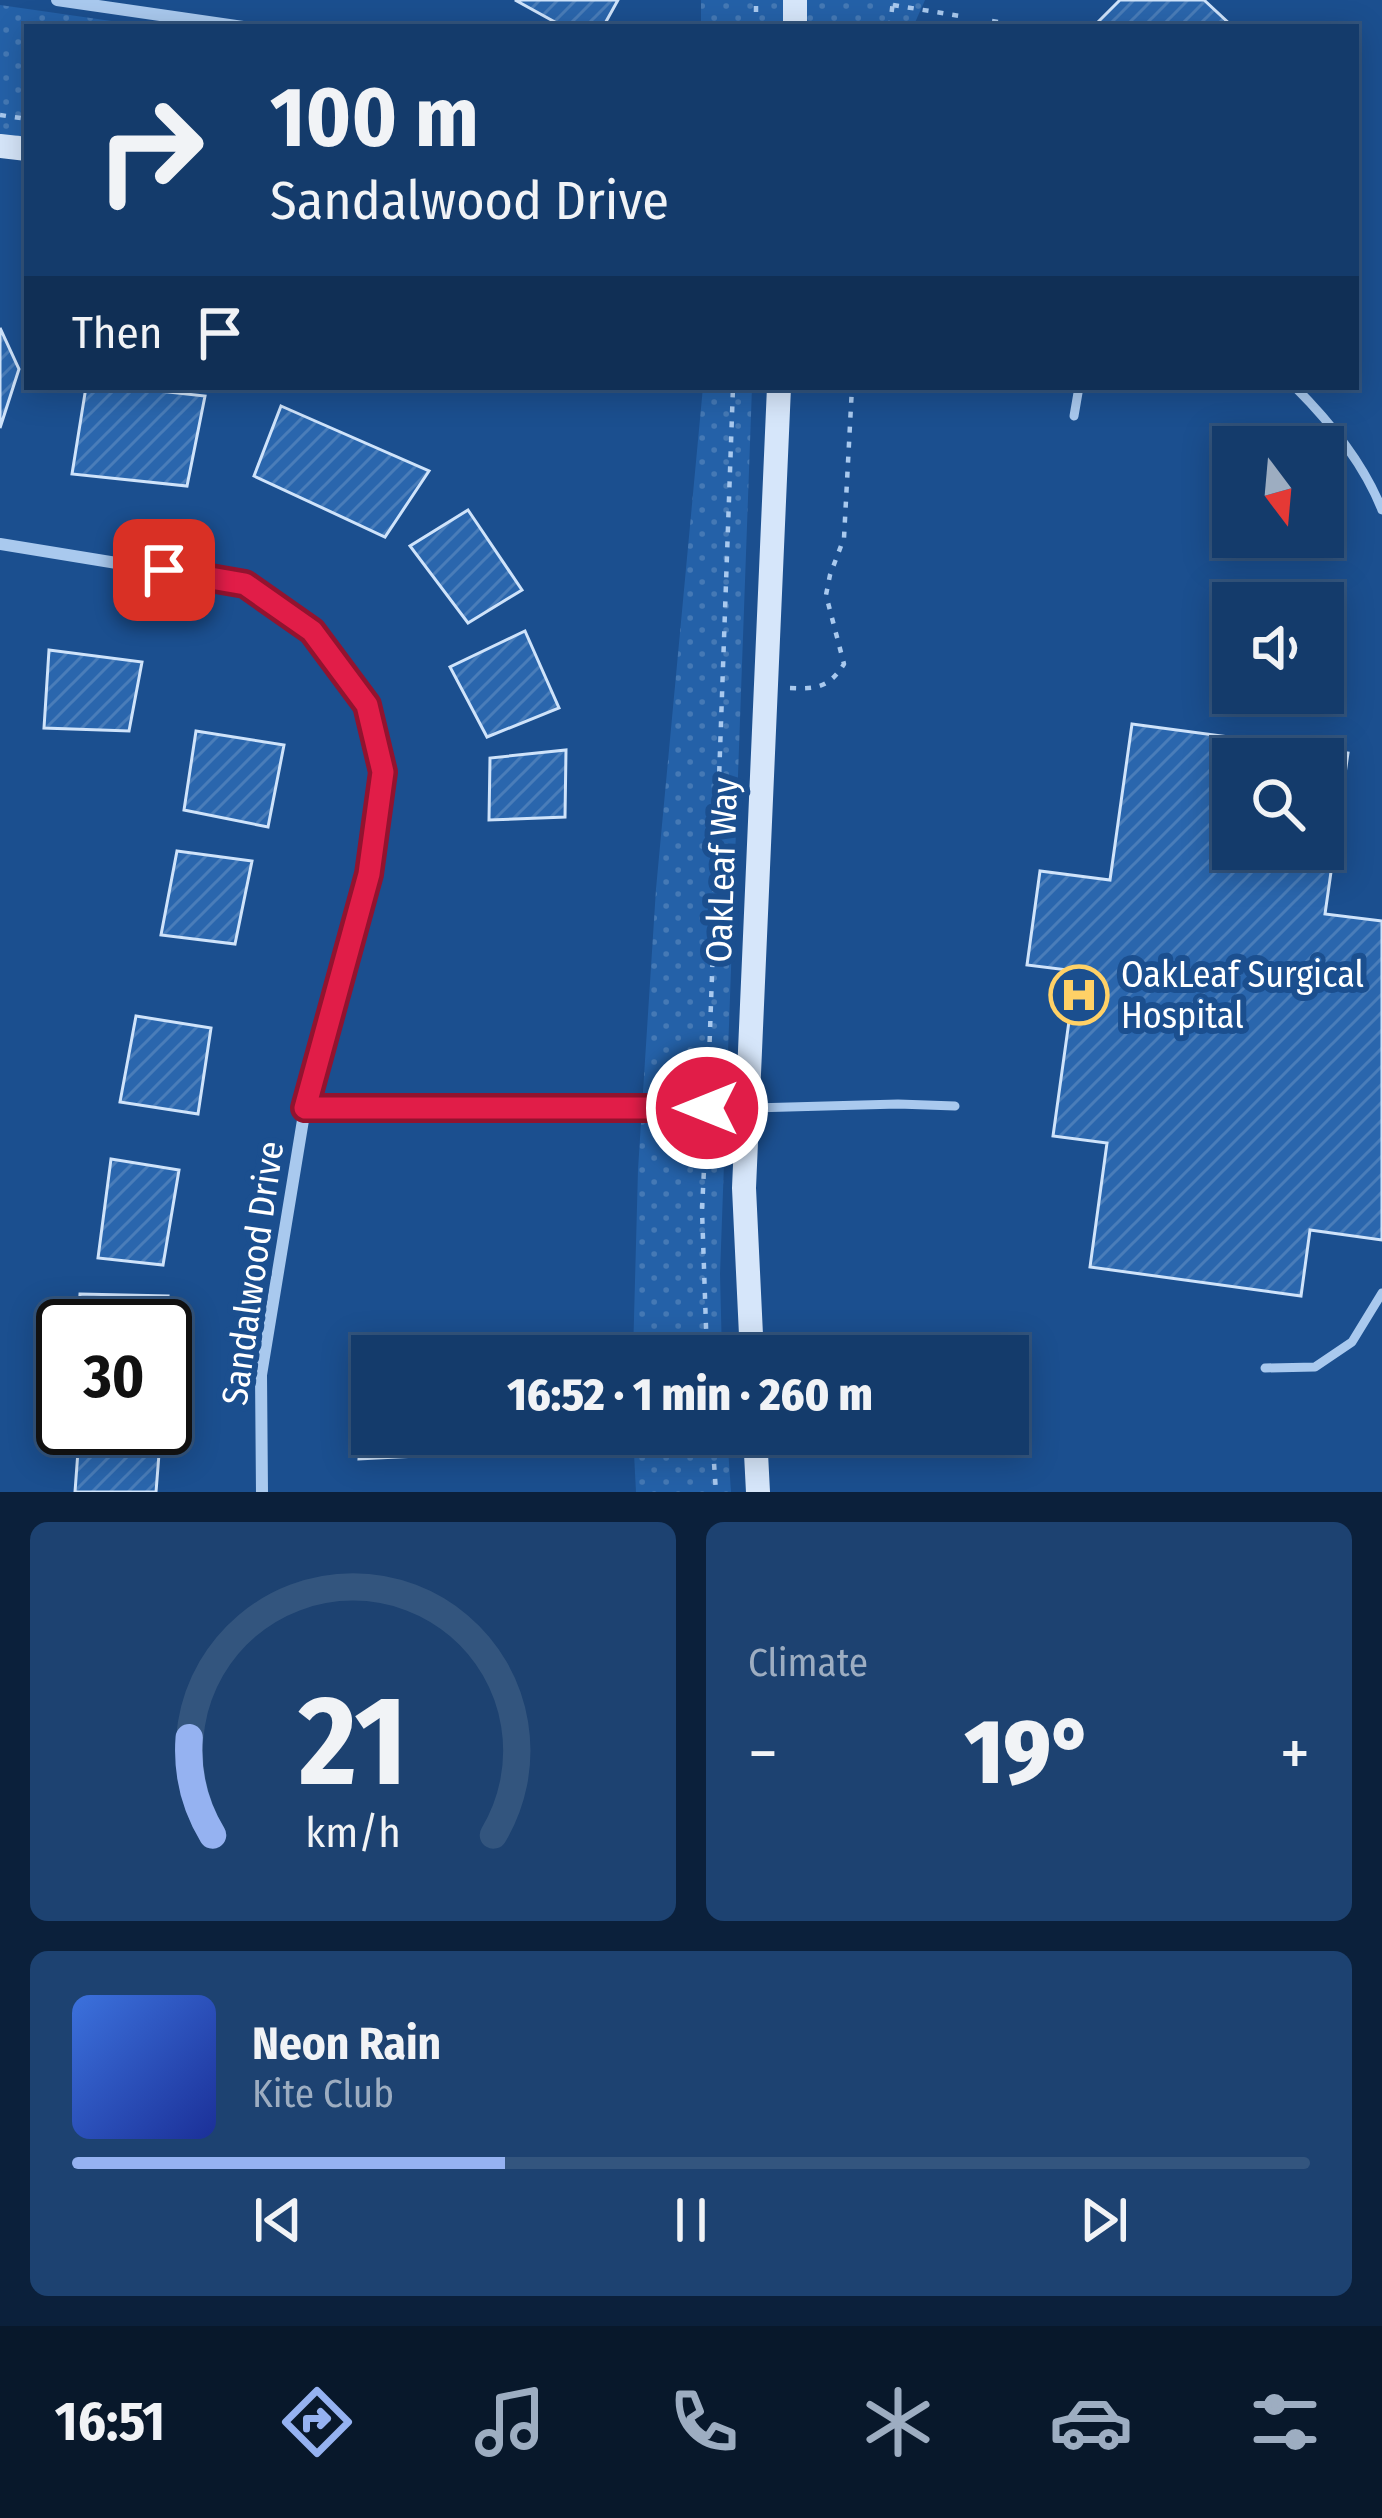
<!DOCTYPE html>
<html lang="en">
<head>
<meta charset="utf-8">
<style>
	body { margin:0; font-family:"Fira Sans Condensed",sans-serif; background:#1d4271; color:#f1f3f6; height:100vh; display:flex; flex-direction:column; font-size:45px; white-space:nowrap }
	* { box-sizing:border-box; margin:0 }
	p { font-size:39px; color:#9dadc1 }
	.icon { flex:none; width:66px; height:66px; fill:none; stroke:currentColor; stroke-width:2; stroke-linecap:round; stroke-linejoin:round }
	.map { position:relative; height:1492px; overflow:hidden }
	.details { display:flex; flex-direction:column; gap:30px; padding:30px; background:#0b203b; flex:1 }
	.details>* { flex:none }
	.banner { position:absolute; left:24px; top:24px; width:1335px; height:366px; border-radius:0px; box-shadow:0 6px 30px #0003,0 0 0 3px #33557e; background:#143b6b; color:#f1f3f6; overflow:hidden }
	.needle { width:78px; rotate:164deg }
	.fabs { position:absolute; left:1212px; top:426px; display:grid; gap:24px }
	.fabs a { display:grid; place-items:center; width:132px; height:132px; border-radius:0px; background:#143b6b; box-shadow:0 6px 30px #0003,0 0 0 3px #33557e; font-size:60px }
	.speed { position:absolute; left:36px; top:1299px; display:flex; gap:24px; font-size:60px; font-weight:700; text-align:center }
	.speed>* { display:grid; place-content:center; width:156px; height:156px; border-radius:50%; background:#143b6b; box-shadow:0 6px 30px #0003,0 0 0 3px #33557e; line-height:1 }
	.speed .limit { border:6px solid #111; border-radius:18px; background:#fff; color:#111 }
	.pin { position:absolute; display:grid; place-items:center; width:102px; height:102px; color:#fff; margin:-51px; border-radius:24px; box-shadow:0 6px 18px #0006 }
	.me { position:absolute; width:132px; margin:-66px; rotate:270deg; stroke-linejoin:round; filter:drop-shadow(0 0 9px #0008) }
	.turn { display:flex; align-items:center; gap:42px; height:252px; padding:0 48px; font-size:54px }
	.turn .icon { width:156px; height:156px; stroke-width:2.5 }
	.turn b { display:block; font-size:84px; line-height:102px }
	.then { display:flex; align-items:center; height:114px; padding:0 48px; background:#0003; gap:24px; font-size:45px }
	.big { font-size:90px; font-weight:800; line-height:1.1 }
	.details .card { flex:1; display:flex; flex-direction:column; justify-content:center; gap:18px; min-width:0; padding:0 42px; border-radius:18px; background:#1d4271 }
	.details .dial { align-items:center; gap:0 }
	.dial svg { height:312px; overflow:visible; fill:none; stroke:#33557e; stroke-width:7; stroke-linecap:round; text-anchor:middle }
	.dial text { fill:#f1f3f6; stroke:none }
	.song { display:flex; align-items:center; gap:36px }
	.cover { width:144px; height:144px; border-radius:18px; background:linear-gradient(135deg,hsl(220 70% 55%),hsl(230 70% 35%)) }
	.played { height:12px; border-radius:6px; background:linear-gradient(90deg,#95b2f1 35%,#33557e 35%) }
	.keys { display:flex; justify-content:space-around; direction:ltr }
	.heat { display:flex; justify-content:space-between; align-items:center; font-size:66px; direction:ltr }
	.details .tiles { flex:1; display:grid; gap:30px; grid-template-columns:1fr 1fr }
	.card:last-child { grid-column:span 2 }
	.trip { position:absolute; left:351px; top:1335px; width:678px; height:120px; border-radius:0px; background:#143b6b; box-shadow:0 6px 30px #0003,0 0 0 3px #33557e; font-weight:800; line-height:120px; text-align:center }
	.menu { display:flex; height:192px; justify-content:space-around; align-items:center; background:#08182b; color:#9dadc1 }
	.menu .icon { width:84px; height:84px }
	.menu .active { color:#95b2f1 }
	.menu b { font-size:54px; color:#f1f3f6 }
	.map>svg:first-child { display:block }
</style>
</head>
<body>
<div class="map">
<svg width="1382" height="1492" viewBox="0 0 1382 1492">
	<defs>
		<pattern id="park-dots" width="8" height="8" patternUnits="userSpaceOnUse" patternTransform="scale(3)"><rect width="8" height="8" fill="#2461a8"/><path d="M2 2h.1M6 6h.1" fill="none" stroke="#4579b5" stroke-width="1.8" stroke-linecap="round"/></pattern>
		<pattern id="building-hatch" width="6" height="6" patternUnits="userSpaceOnUse" patternTransform="scale(3)"><rect width="6" height="6" fill="#2a66ad"/><path d="M-1 1l2-2M0 6l6-6M5 7l2-2" fill="none" stroke="#4a7db9"/></pattern>
	</defs>
	<rect width="100%" height="100%" fill="#1b4f8f"/>
	<g fill="url(#park-dots)">
		<polygon points="701,0 925,0 913,27 701,27"/>
		<polygon points="0,5 153,27 27,27 27,160 0,157"/>
		<polygon points="703,387 752,387 720,1274 722,1356 633,1356 638,1170 656,889"/>
		<polygon points="633,1434 727,1434 731,1492 636,1492"/>
	</g>
	<g fill="url(#building-hatch)" stroke="#cfe3fa" stroke-width="3" fill-rule="evenodd">
		<polygon points="515,0 618,0 603,27 564,27"/>
		<polygon points="1120,0 1204,0 1233,27 1096,27 1095,25"/>
		<polygon points="0,328 19,369 0,428"/>
		<polygon points="86,387 123,387 205,396 187,486 72,474"/>
		<polygon points="281,406 429,471 385,537 254,476"/>
		<polygon points="468,510 522,590 468,623 410,546"/>
		<polygon points="525,631 559,708 487,737 450,667"/>
		<polygon points="49,650 142,662 129,731 44,728"/>
		<path d="M 1132,724 L 1348,753 L 1325,914 L 1382,921 L 1382,1240 L 1310,1230 L 1301,1296 L 1090,1267 L 1107,1143 L 1053,1136 L 1076,971 L 1027,965 L 1040,871 L 1110,880 ZM 1233,759 L 1323,759 L 1323,849 L 1233,849 Z"/>
		<polygon points="196,731 284,745 268,827 184,810"/>
		<polygon points="566,750 565,817 489,820 490,758"/>
		<polygon points="177,851 252,861 235,944 161,935"/>
		<polygon points="136,1016 211,1028 198,1114 120,1102"/>
		<polygon points="111,1159 179,1170 163,1265 98,1258"/>
		<polygon points="80,1294 168,1296 165,1328 78,1326"/>
		<polygon points="366,1370 372,1370 372,1434 459,1434 458,1454 359,1459"/>
		<polygon points="78,1451 159,1454 156,1492 75,1492"/>
	</g>
	<g fill="none" stroke-linecap="round" stroke-linejoin="round">
		<g stroke="#a9c9ee" stroke-width="4.5" stroke-dasharray="6 9" stroke-linecap="butt">
			<polyline points="893,5 960,16"/>
			<polyline points="992,21 1028,27"/>
			<polyline points="756,27 756,0"/>
			<polyline points="890,27 893,0"/>
			<polyline points="0,115 27,119"/>
			<path d="M 790,688 C 816,689 829,688 844,664 L 826,595 L 830,575 L 844,538 L 852,387"/>
			<polyline points="708,1087 733,387"/>
			<polyline points="706,1128 702,1210 707,1356"/>
			<polyline points="712,1434 716,1492"/>
		</g>
		<g stroke="#a9c9ee" stroke-width="9">
			<path d="M 1295,387 C 1330,422 1364,464 1382,510"/>
			<polyline points="1074,416 1079,387"/>
			<polyline points="750,1108 898,1104 955,1106"/>
			<polyline points="1265,1368 1315,1367 1352,1342 1382,1293"/>
		</g>
		<g stroke="#a9c9ee" stroke-width="12">
			<polyline points="57,0 243,27"/>
			<polyline points="0,544 245,584 312,631 367,705 383,773 369,875 305,1108 261,1375 262,1492"/>
			<polyline points="305,1108 748,1108"/>
		</g>
		<g stroke="#d6e6fa" stroke-width="24">
			<polyline points="795,27 795,0"/>
			<polyline points="0,146 27,149"/>
			<polyline points="752,1356 744,1188 779,387"/>
			<polyline points="755,1434 758,1492"/>
		</g>
	</g>
	<g fill="none" stroke-linecap="round" stroke-linejoin="round">
		<g stroke="#92132f" stroke-width="30">
			<polyline id="route" points="164,570 245,584 312,631 367,705 383,772 369,874 305,1108 707,1108"/>
		</g>
		<use href="#route" stroke="#e11d48" stroke-width="21"/>
	</g>
	<defs>
		<g id="hospital-ring" transform="scale(3)"><circle r="9.5" fill="#1b4f8f" stroke="#ffd166" stroke-width="1.5"/><path d="M-5-5h3v3.5h4V-5h3V5h-3V1.5h-4V5h-3Z" fill="#ffd166"/></g>
	</defs>
	<g fill-rule="evenodd">
		<use href="#hospital-ring" x="1079" y="995"/>
	</g>
	<g text-anchor="middle" stroke-width="12" stroke-linejoin="round" paint-order="stroke">
		<g font-size="36" fill="#fff" stroke="#1b4f8f">
			<text transform="translate(721 870) rotate(-88)" y="13">OakLeaf Way</text>
			<text transform="translate(252 1273) rotate(-82)" y="13">Sandalwood Drive</text>
		</g>
		<g font-size="36" fill="#fff" stroke="#1b4f8f" text-anchor="start">
			<text x="1121" y="987">OakLeaf Surgical<tspan x="1121" dy="41">Hospital</tspan></text>
		</g>
	</g>
</svg>
<div class="fabs">
<a><svg class="needle" viewBox="-14 -14 28 28"><path d="M0-13l5 13h-10z" fill="#e53935"/><path d="M0 13l5-13h-10z" fill="#9dadc1"/></svg></a>
<a><svg class="icon" aria-label="sound" viewBox="0 0 24 24"><path d="M4 9h4l5-4v14l-5-4H4zM17 9q2 3 0 6"/></svg></a>
<a><svg class="icon" aria-label="search" viewBox="0 0 24 24"><circle cx="10" cy="10" r="6"/><path d="M15 15l6 6"/></svg></a>
</div>
<div class="speed"><div class="limit">30</div></div>
<div class="pin" style="left:164px;top:570px;background:#d93025"><svg class="icon" aria-label="arrive" viewBox="0 0 24 24"><path d="M6 21V4h12l-3 4 3 4H6"/></svg></div>
<svg class="me" style="left:707px;top:1108px" viewBox="-20 -20 40 40"><circle r="17" fill="#e11d48" stroke="#fff" stroke-width="3"/><path d="M0-11L8 9 0 5-8 9z" fill="#fff"/></svg>
<div class="trip">16:52 · 1 min · 260 m</div>
<div class="banner">
<div class="turn"><svg class="icon" aria-label="right" viewBox="0 0 24 24"><path d="M7 20v-9h11M14 6l5 5-5 5"/></svg><div><b>100 m</b>Sandalwood Drive</div></div>
<div class="then">Then<svg class="icon" aria-label="arrive" viewBox="0 0 24 24"><path d="M6 21V4h12l-3 4 3 4H6"/></svg></div>
</div>
</div>
<section class="details">
<div class="tiles">
<div class="card dial"><svg viewBox="0 0 100 80">
<path d="M14 69A42 42 0 1 1 86 69"/>
<path d="M14 69A42 42 0 0 1 8 44" stroke="#95b2f1"/>
<text x="50" y="56" font-size="32" font-weight="700">21</text>
<text x="50" y="72" font-size="11">km/h</text>
</svg></div>
<div class="card"><p>Climate</p>
<div class="heat"><a>−</a><b class="big">19°</b><a>+</a></div>
</div>
<div class="card">
<div class="song"><i class="cover"></i><div><b>Neon Rain</b><p>Kite Club</p></div></div>
<div class="played"></div>
<div class="keys"><svg class="icon" aria-label="previous" viewBox="0 0 24 24"><path d="M18 5L8 12l10 7zM5 5v14"/></svg><svg class="icon" aria-label="pause" viewBox="0 0 24 24"><path d="M8 5v14M16 5v14"/></svg><svg class="icon" aria-label="next" viewBox="0 0 24 24"><path d="M6 5l10 7-10 7zM19 5v14"/></svg></div>
</div>
</div>
</section>
<nav class="menu">
<b>16:51</b>
<svg class="icon active" aria-label="directions" viewBox="0 0 24 24"><path d="M12 3l9 9-9 9-9-9zM9 14v-3h6M13 9l2 2-2 2"/></svg>
<svg class="icon" aria-label="music" viewBox="0 0 24 24"><path d="M9 18V5l10-2v13"/><circle cx="6" cy="18" r="3"/><circle cx="16" cy="16" r="3"/></svg>
<svg class="icon" aria-label="phone" viewBox="0 0 24 24"><path d="M5 4h4l2 5-3 2q2 4 5 5l2-3 5 2v4C11 20 4 13 5 4z"/></svg>
<svg class="icon" aria-label="climate" viewBox="0 0 24 24"><path d="M12 3v18M4 7l16 10M4 17L20 7"/></svg>
<svg class="icon" aria-label="car" viewBox="0 0 24 24"><path d="M5 17H2v-5l4-1 3-4h7l3 4 3 1v5h-3M9 17h6M6 11h13"/><circle cx="7" cy="17" r="2"/><circle cx="17" cy="17" r="2"/></svg>
<svg class="icon" aria-label="filters" viewBox="0 0 24 24"><path d="M4 7h16M4 17h16"/><circle cx="9" cy="7" r="2"/><circle cx="15" cy="17" r="2"/></svg>
</nav>
</body>
</html>
